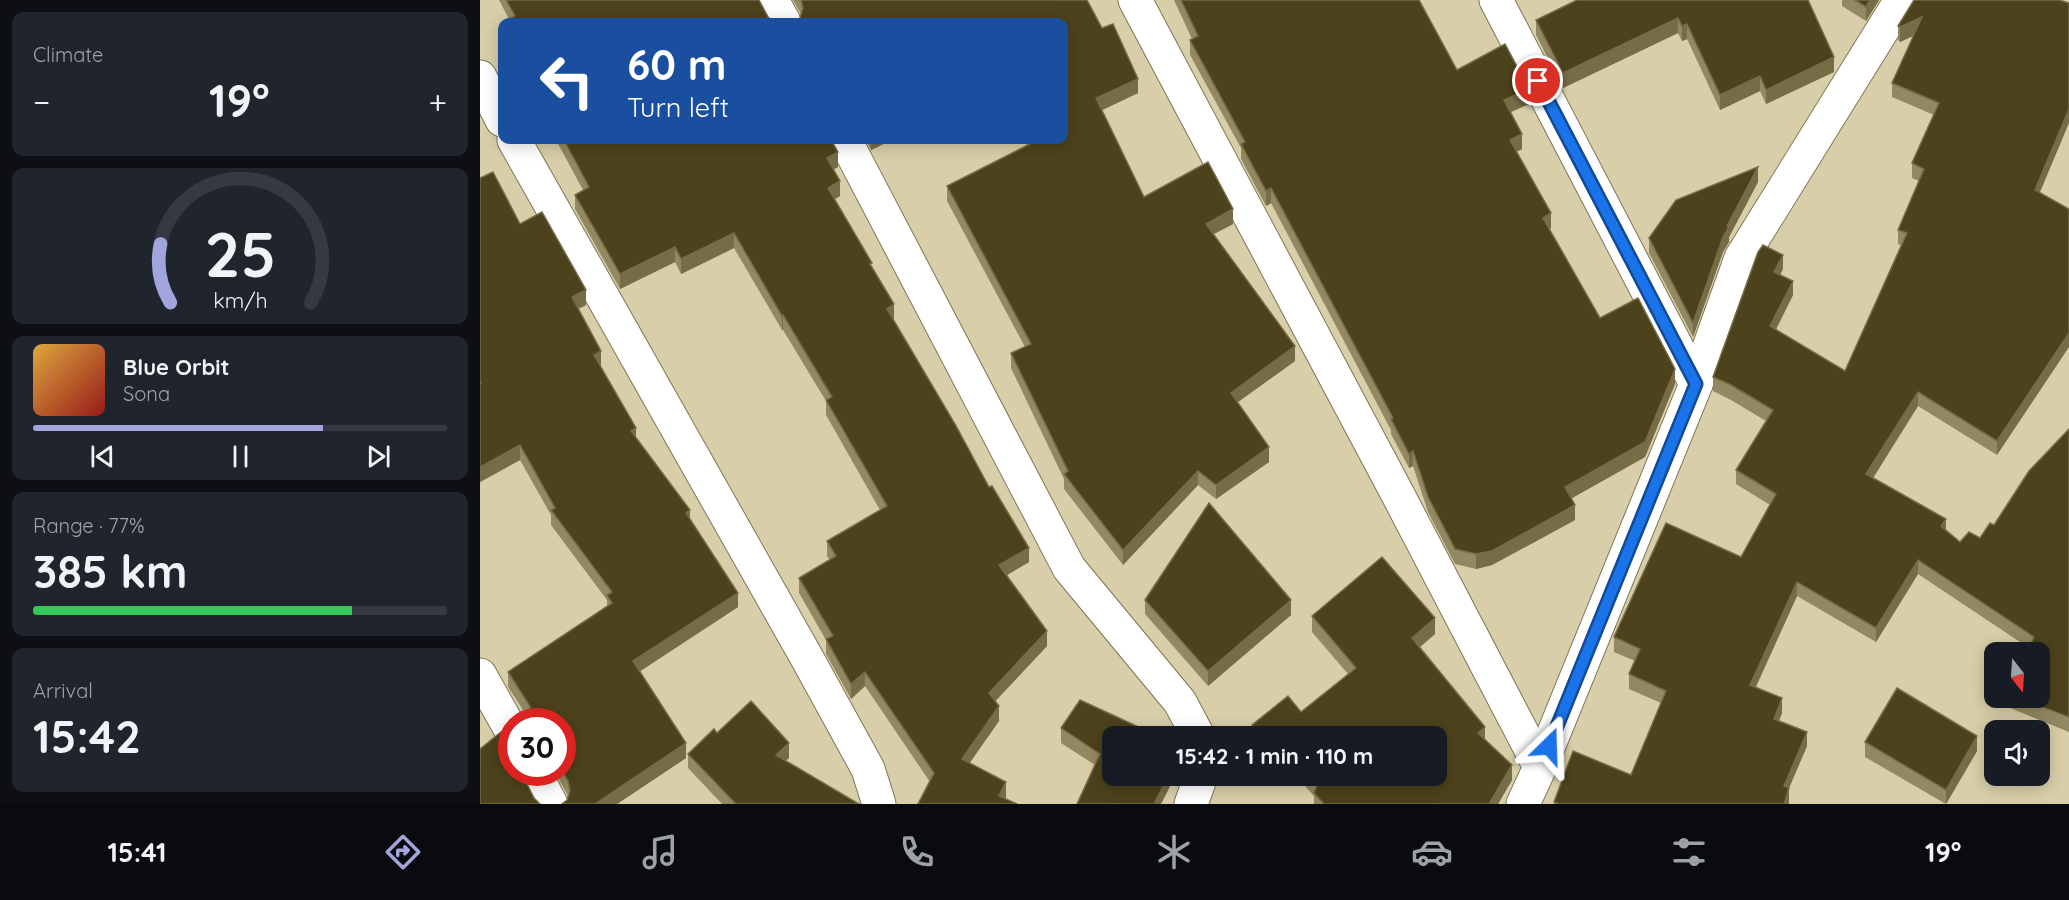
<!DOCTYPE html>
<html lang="en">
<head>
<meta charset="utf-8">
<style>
	body { margin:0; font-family:Quicksand,sans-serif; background:#20242c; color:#f1f3f6; height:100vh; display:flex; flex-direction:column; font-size:22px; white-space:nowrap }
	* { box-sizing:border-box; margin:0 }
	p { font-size:20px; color:#9ea1a6 }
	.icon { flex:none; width:33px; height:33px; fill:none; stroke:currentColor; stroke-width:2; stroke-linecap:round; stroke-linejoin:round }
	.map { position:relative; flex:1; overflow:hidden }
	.side { display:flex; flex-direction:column; gap:12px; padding:12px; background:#0d0f14; width:480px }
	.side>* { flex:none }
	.top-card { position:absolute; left:18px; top:18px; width:570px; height:126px; border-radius:12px; box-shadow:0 3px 15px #0003; background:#1a4fa0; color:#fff; overflow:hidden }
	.needle { width:39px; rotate:163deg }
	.tools { position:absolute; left:1504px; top:642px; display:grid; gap:12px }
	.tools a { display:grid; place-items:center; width:66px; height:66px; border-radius:12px; background:#171b24; box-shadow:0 3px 15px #0003; font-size:30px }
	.speed { position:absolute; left:18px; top:708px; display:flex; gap:12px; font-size:30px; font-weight:700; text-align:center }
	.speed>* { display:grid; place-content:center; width:78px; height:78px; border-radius:50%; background:#171b24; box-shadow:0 3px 15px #0003; line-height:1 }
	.speed .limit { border:9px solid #d22; background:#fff; color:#111 }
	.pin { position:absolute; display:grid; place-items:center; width:51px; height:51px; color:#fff; margin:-26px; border:3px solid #fff; border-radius:50%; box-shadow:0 2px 6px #0007 }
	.me { position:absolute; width:66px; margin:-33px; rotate:22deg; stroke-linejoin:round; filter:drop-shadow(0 0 4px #0008) }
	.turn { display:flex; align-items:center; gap:21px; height:126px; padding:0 30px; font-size:27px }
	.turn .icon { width:78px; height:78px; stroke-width:2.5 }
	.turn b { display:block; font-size:42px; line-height:51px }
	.big { font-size:45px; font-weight:800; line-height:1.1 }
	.side .card { flex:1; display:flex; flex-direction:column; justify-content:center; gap:9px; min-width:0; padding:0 21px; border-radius:12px; background:#20242c }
	.side .dial { align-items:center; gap:0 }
	.dial svg { height:156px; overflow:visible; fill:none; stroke:#363941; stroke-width:7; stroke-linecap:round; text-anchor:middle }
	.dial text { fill:#f1f3f6; stroke:none }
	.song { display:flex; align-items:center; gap:18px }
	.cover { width:72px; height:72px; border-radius:9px; background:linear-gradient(135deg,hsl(40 70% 55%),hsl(0 70% 35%)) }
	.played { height:6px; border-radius:3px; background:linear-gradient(90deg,#a1a5db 70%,#363941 70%) }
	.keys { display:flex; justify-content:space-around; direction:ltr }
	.heat { display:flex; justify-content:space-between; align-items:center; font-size:33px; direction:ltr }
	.charge { height:9px; border-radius:4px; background:linear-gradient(90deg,#34c759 77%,#363941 0) }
	.trip { position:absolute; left:622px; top:726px; width:345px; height:60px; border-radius:12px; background:#171b24; box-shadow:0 3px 15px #0003; font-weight:800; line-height:60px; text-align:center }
	.tab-bar { display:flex; height:96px; justify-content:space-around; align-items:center; background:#090b0e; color:#9ea1a6 }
	.tab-bar .icon { width:42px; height:42px }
	.tab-bar .selected { color:#a1a5db }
	.tab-bar b { font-size:27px; color:#f1f3f6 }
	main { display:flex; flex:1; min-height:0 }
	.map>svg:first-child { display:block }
</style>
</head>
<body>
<main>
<section class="side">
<div class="card"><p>Climate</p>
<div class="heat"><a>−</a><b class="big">19°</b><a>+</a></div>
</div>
<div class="card dial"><svg viewBox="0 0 100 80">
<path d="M14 69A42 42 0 1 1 86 69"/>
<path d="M14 69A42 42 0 0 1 9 39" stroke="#a1a5db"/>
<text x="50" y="56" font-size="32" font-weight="700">25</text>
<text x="50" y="72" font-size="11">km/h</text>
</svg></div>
<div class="card">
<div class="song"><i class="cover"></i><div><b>Blue Orbit</b><p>Sona</p></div></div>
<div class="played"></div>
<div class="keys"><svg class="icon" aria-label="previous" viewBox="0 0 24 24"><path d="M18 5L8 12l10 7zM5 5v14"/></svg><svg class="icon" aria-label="pause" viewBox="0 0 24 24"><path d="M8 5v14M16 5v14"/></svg><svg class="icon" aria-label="next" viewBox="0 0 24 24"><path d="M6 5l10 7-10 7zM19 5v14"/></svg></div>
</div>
<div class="card"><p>Range · 77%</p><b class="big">385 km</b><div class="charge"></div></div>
<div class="card"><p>Arrival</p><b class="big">15:42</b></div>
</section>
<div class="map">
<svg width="1589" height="804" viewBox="0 0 1589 804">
	<rect width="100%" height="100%" fill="#d8cea9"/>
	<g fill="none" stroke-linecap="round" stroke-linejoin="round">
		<g stroke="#7f7553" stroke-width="35">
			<g id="minor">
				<polyline points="292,0 304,22"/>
				<polyline points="655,0 916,491 1060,767"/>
				<polyline points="1016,0 1216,384"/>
				<polyline points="0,77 22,120"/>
				<polyline points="34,140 327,658 388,769 399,804"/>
				<polyline points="365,140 589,568 700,702 718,736"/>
				<polyline points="0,675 32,732"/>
				<polyline points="54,772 71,804"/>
				<polyline points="711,804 721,776"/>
				<polyline points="1043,804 1060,767 1216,384 1261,258 1421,0"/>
			</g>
		</g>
		<use href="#minor" stroke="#fff" stroke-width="33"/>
	</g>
	<g fill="#928862">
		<polygon points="19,0 279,0 29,19"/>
		<polygon points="313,0 607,0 658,93 622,110 664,197 753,224 734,234 815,361 758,402 789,462 736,499 718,485 643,565 584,489 584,479 531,368 531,353 545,347 467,201 467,186 547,145 544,140 584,140 584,22 320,18 321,14"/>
		<polygon points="694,0 939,0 977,70 1049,104 1031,112 1042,149 1036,152 1071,228 1070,229 1120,318 1195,384 1165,457 1092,498 1095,520 1012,565 996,569 975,564 948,512 933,466 929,468 911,434 911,430 791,203 786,206 761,159 761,148 710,55 710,40 712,39"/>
		<polygon points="1328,0 1354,72 1286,104 1280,91 1240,110 1207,39 1202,41 1198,33 1083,88 1056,35 1056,20"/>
		<polygon points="1362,0 1399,0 1386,21 1362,6"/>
		<polygon points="1434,0 1560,192 1517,455 1438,406 1393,478 1466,530 1480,542 1500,538 1514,525 1589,429 1589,732 1530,708 1530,698 1560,698 1549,648 1438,574 1396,642 1317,596 1276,687 1302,713 1299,721 1327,746 1309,788 1309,804 1074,804 1074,802 1151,775 1181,703 1149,689 1149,674 1155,661 1134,652 1134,637 1261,557 1290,505 1256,484 1256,470 1286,421 1251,400 1233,391 1233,377 1303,269 1300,275 1313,295 1296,330 1365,371 1421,245 1418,244 1418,230 1439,181 1432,178 1432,163 1454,115 1412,97 1412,83 1434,35 1420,42 1418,40 1418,26"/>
		<polygon points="22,22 22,40 21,38 21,23"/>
		<polygon points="76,140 351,140 358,167 353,169 360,196 355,199 392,267 413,319 549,562 527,575 567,646 515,701 519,721 489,763 526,797 525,799 450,782 385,686 371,699 346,654 346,640 319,593 319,578 350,560 347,556 347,541 400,510 346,415 346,401 303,330 302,330 254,248 201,274 195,262 140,289 95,209 95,195 103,190"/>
		<polygon points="386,140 412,140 391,150"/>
		<polygon points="0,178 40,224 106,305 98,309 121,366 156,438 210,520 258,607 159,671 206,758 137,804 82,804 87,800 88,796 75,772 82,772 82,722 49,722 49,719 28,687 28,672 127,606 127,600 71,525 71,515 40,460 0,482"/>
		<polygon points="1278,182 1249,237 1249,242 1243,252 1213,337 1169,253 1169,238"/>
		<polygon points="665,600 811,615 728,686 665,614"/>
		<polygon points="832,616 955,634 939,647 1005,739 1032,780 1018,804 834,804 834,796 816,776 957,776 957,736 772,736 772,725 821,712 868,674 832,632"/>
		<polygon points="581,728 695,776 681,804 597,804 615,765 581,743"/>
		<polygon points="237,733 309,758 305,761 379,804 242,804 208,768 208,754"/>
		<polygon points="1385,742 1497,751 1466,804 1385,757"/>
	</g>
	<g fill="#766c46">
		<polygon points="1390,0 1399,0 1386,21 1386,7"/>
		<polygon points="1442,17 1442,32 1420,42 1420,27"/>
		<polygon points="1198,18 1198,33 1083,88 1083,73"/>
		<polygon points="1207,24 1207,39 1202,41 1202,26"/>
		<polygon points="1354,57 1354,72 1286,104 1286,90"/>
		<polygon points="1280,76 1280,91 1240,110 1240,95"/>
		<polygon points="658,79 658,93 616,113 616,98"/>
		<polygon points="1049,89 1049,104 1024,115 1024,100"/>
		<polygon points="1589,109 1589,123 1555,204 1555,190"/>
		<polygon points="1042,134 1042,149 1030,155 1030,140"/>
		<polygon points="391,140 412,140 391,150"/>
		<polygon points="358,152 358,167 347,173 347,158"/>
		<polygon points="1278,167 1278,182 1249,237 1249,242 1243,252 1213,337 1213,323 1247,226"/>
		<polygon points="360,181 360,196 348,203 348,188"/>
		<polygon points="791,188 791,203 786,206 786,191"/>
		<polygon points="753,209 753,224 726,238 726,224"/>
		<polygon points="1071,213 1071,228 1063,233 1063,218"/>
		<polygon points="254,233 254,248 201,274 201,259"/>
		<polygon points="195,247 195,262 140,289 140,274"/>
		<polygon points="1303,255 1303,269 1294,286 1294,272"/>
		<polygon points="1313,281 1313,295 1290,340 1290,326"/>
		<polygon points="106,290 106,305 92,312 92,297"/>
		<polygon points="414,304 414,319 407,324 407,309"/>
		<polygon points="303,315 303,330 302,330 302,316"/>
		<polygon points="1589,333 1589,347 1517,455 1517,441"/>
		<polygon points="815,346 815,361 751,407 751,393"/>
		<polygon points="121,351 121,366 114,370 114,355"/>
		<polygon points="1195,369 1195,384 1165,457 1085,502 1085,487"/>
		<polygon points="1438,392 1438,406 1386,489 1386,474"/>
		<polygon points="156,428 156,443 151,431"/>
		<polygon points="40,445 40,460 0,482 0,467"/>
		<polygon points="789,447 789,462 736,499 736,485"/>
		<polygon points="933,451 933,466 929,468 929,454"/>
		<polygon points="718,471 718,485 643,565 643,550"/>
		<polygon points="1095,505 1095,520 1012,565 996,569 996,554"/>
		<polygon points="210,510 210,525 206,513"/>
		<polygon points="1466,519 1466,533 1461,526"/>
		<polygon points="549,548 549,562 519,580 519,565"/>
		<polygon points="1438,560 1438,574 1396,642 1396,628"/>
		<polygon points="1317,582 1317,596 1270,699 1270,685"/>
		<polygon points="258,593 258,607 153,676 153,661"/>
		<polygon points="811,600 811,615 728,686 728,671"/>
		<polygon points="955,618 955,634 932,654 932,638"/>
		<polygon points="567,631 567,646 509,708 509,693"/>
		<polygon points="385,672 385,686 371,699 371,684"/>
		<polygon points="1302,698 1302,713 1294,733 1294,719"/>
		<polygon points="519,706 519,721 482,774 482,759"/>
		<polygon points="1005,727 1005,743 998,733"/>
		<polygon points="1327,732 1327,746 1309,788 1309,804 1304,804 1304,786"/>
		<polygon points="1497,736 1497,751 1466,804 1466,790"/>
		<polygon points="206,743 206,758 137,804 115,804"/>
		<polygon points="309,743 309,758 296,770 296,755"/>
		<polygon points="1032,765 1032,780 1018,804 1009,804"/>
		<polygon points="688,776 695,776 681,804 674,804"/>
		<polygon points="526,782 526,797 522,804 519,796"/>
	</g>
	<g fill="#4c421c" stroke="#766c46" stroke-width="1.5">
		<polygon points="26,0 279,0 288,17 294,22 22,22 35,16"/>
		<polygon points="321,0 607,0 622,28 633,24 658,79 616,98 664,197 728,162 753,209 726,224 815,346 751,393 789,447 736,485 718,471 643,550 584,474 588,471 531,353 551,344 467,186 552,143 551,140 584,140 584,22 314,22 320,18 323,8"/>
		<polygon points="701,0 939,0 977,70 1025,44 1049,89 1024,100 1042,134 1030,140 1071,213 1063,218 1120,318 1158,298 1195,369 1165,442 1085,487 1095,505 1012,551 996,554 975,549 948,497 933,451 929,454 911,419 913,418 791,188 786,191 761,144 765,142 710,40 718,36"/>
		<polygon points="1097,0 1328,0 1354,57 1286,90 1280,76 1240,95 1207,24 1202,26 1198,18 1083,73 1056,20"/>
		<polygon points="1375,0 1390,0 1386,7"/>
		<polygon points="1434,0 1579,0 1589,3 1589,109 1555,190 1589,209 1589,333 1517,441 1438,392 1386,474 1466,519 1461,526 1480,542 1489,532 1500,538 1510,523 1514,525 1549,471 1589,429 1589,717 1539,698 1560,698 1560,652 1547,652 1554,637 1438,560 1396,628 1317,582 1270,685 1302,698 1294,719 1327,732 1304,786 1309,788 1304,804 1080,804 1074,802 1093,751 1151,775 1186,691 1149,674 1160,649 1134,637 1186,523 1261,557 1296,494 1256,470 1293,410 1251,385 1233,377 1278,252 1283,245 1303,255 1294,272 1313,281 1290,326 1365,371 1427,233 1418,230 1444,169 1432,163 1459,103 1412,83 1442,17 1420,27 1418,26"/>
		<polygon points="84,140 351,140 358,152 347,158 360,181 348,188 392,263 390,264 414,304 407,309 475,424 509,487 512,486 549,548 519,565 567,631 509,693 519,706 482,759 526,782 519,796 537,804 438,804 454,773 385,672 371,684 346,639 353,636 319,578 356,556 347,541 407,506 346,400 352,397 303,315 302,316 254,233 201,259 195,247 140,274 95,195 109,187"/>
		<polygon points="1278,167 1247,226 1249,227 1243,237 1213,323 1169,238 1196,200"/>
		<polygon points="13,172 40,224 62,212 106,290 92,297 121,351 114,355 156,428 151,431 210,510 206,513 258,593 153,661 206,743 115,804 82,804 87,800 90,791 88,781 82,771 82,722 50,722 51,718 49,710 51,708 28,672 132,603 127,595 132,592 71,510 75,508 40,445 0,467 0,384 1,383 0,381 0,178"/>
		<polygon points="729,503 811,600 728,671 665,600"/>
		<polygon points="902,557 955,618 932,638 1005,727 998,733 1032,765 1009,804 844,804 834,793 837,785 829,776 957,776 957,736 787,736 772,725 808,696 821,712 876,668 832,616"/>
		<polygon points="1417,688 1497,736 1466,790 1385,742"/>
		<polygon points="600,700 678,736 633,736 633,776 688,776 674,804 597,804 620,754 581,728"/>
		<polygon points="271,701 309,743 296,755 379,804 256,804 208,754 234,729 237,733"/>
		<polygon points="21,732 32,736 32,772 41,772 54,798 60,804 0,804 0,749"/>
	</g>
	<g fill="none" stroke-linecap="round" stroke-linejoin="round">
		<g stroke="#114b97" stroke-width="15">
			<polyline id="route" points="1058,81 1216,384 1069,746"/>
		</g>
		<use href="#route" stroke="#1a73e8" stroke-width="10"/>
	</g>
</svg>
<div class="tools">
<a><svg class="needle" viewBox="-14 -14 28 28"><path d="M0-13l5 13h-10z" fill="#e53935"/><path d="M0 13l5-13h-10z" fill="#9ea1a6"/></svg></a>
<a><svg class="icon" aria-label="sound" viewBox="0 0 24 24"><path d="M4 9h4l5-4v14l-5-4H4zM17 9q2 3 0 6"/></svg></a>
</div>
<div class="speed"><div class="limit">30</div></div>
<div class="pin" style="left:1058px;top:81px;background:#d93025"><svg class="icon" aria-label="arrive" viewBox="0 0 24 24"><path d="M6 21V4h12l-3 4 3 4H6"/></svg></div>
<svg class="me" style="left:1069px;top:746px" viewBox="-20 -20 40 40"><path d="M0-17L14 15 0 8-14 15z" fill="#1a73e8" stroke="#fff" stroke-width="4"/></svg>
<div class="trip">15:42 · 1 min · 110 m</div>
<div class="top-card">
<div class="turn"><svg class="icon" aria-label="left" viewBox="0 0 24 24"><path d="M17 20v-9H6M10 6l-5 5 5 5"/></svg><div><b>60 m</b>Turn left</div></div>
</div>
</div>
</main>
<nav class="tab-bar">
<b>15:41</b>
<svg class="icon selected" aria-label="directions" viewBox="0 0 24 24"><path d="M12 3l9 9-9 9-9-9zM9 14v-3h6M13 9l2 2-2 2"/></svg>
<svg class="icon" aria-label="music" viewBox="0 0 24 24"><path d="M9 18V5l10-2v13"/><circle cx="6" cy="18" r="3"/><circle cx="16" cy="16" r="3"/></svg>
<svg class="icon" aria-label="phone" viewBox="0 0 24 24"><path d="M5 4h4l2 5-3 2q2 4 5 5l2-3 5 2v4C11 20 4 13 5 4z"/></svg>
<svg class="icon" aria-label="climate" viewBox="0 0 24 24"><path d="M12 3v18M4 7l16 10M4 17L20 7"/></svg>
<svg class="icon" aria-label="car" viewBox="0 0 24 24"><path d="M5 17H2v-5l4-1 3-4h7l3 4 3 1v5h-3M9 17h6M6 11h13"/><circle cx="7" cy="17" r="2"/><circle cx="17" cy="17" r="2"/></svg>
<svg class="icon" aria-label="filters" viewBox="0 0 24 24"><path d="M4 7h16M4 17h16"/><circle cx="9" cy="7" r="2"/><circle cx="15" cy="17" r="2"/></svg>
<b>19°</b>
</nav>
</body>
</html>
